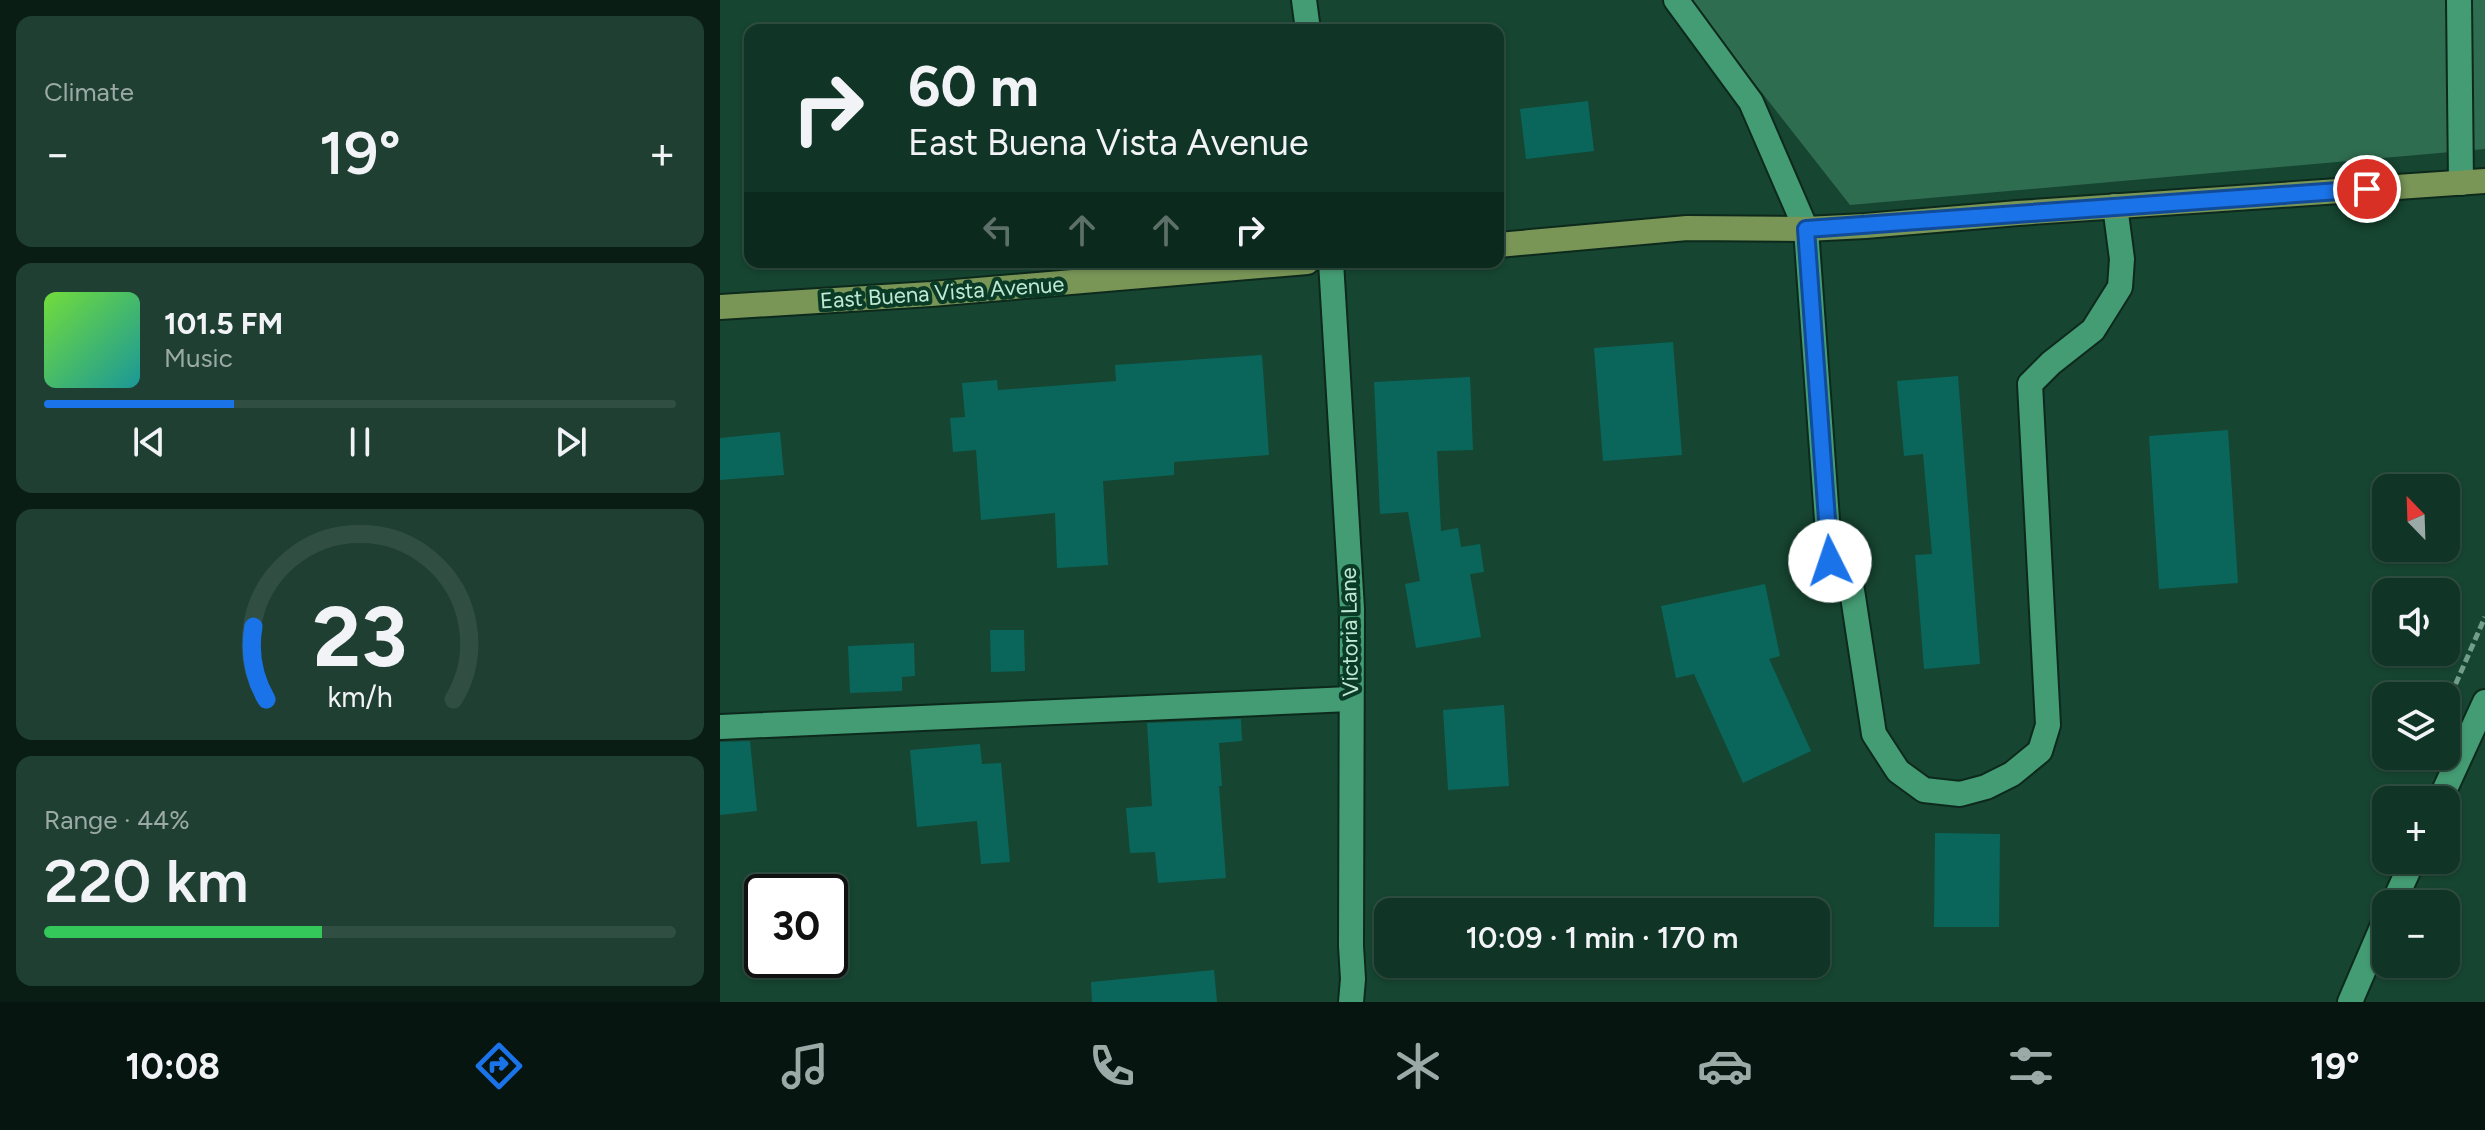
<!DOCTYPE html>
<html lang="en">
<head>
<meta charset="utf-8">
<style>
	body { margin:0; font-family:Figtree,sans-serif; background:#1e3f32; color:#f1f3f6; height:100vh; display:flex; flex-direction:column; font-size:30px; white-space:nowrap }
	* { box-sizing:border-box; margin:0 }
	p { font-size:26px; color:#9caaa7 }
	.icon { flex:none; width:44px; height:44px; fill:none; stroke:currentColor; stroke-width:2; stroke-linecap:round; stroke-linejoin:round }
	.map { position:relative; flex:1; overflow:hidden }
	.details { display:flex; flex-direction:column; gap:16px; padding:16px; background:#091d14; width:720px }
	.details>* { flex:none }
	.top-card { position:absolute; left:24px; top:24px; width:760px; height:244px; border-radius:16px; box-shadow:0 2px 6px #0004,0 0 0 2px #304f42; background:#103425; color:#f1f3f6; overflow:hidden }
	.needle { width:52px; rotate:337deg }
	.fabs { position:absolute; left:1652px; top:474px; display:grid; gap:16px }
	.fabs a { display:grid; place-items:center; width:88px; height:88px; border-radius:16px; background:#103425; box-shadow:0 2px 6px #0004,0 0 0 2px #304f42; font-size:40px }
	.speed { position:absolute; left:24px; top:874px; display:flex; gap:16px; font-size:40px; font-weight:700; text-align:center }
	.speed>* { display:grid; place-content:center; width:104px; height:104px; border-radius:50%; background:#103425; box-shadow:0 2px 6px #0004,0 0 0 2px #304f42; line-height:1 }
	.speed .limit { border:4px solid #111; border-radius:12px; background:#fff; color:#111 }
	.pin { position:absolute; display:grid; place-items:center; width:68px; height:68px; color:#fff; margin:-34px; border:4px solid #fff; border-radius:50%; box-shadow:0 2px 8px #0007 }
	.me { position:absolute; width:88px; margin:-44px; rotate:356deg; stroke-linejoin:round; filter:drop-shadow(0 0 6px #0008) }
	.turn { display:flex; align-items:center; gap:28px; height:168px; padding:0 32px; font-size:36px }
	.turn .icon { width:104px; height:104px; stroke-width:2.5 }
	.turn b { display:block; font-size:56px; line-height:68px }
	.lanes { display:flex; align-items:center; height:76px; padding:0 32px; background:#0003; justify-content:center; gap:40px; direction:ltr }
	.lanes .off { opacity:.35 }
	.big { font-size:60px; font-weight:600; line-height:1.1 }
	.details .widget { flex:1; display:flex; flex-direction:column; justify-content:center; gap:12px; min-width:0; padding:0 28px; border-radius:16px; background:#1e3f32 }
	.details .dial { align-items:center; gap:0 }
	.dial svg { height:208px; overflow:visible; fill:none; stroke:#304f42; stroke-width:7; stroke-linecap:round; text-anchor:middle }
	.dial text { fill:#f1f3f6; stroke:none }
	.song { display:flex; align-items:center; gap:24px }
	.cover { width:96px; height:96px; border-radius:12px; background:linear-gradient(135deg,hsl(100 70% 55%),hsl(180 70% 35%)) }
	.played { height:8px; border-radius:4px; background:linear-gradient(90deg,#1a73e8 30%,#304f42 30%) }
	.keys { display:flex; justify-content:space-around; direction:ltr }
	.heat { display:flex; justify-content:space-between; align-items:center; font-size:44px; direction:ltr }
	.charge { height:12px; border-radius:6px; background:linear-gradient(90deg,#34c759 44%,#304f42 0) }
	.trip { position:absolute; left:654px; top:898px; width:456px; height:80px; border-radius:16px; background:#103425; box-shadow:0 2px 6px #0004,0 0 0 2px #304f42; font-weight:600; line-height:80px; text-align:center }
	.tab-bar { display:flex; height:128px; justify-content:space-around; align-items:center; background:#06150f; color:#9caaa7 }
	.tab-bar .icon { width:56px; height:56px }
	.tab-bar .current { color:#1a73e8 }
	.tab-bar b { font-size:36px; color:#f1f3f6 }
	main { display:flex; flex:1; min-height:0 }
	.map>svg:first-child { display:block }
</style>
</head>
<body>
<main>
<section class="details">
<div class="widget"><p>Climate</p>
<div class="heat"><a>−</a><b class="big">19°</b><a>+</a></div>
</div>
<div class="widget">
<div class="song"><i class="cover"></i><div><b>101.5 FM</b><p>Music</p></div></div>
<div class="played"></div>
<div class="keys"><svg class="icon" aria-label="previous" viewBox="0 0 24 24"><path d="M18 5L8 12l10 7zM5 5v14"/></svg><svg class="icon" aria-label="pause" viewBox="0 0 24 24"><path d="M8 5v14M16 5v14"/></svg><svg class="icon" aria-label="next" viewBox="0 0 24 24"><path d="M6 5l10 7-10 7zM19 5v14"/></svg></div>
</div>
<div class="widget dial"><svg viewBox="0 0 100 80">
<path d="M14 69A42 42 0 1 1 86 69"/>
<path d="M14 69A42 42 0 0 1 9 41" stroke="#1a73e8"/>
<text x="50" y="56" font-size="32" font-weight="700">23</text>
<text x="50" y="72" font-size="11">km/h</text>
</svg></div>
<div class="widget"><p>Range · 44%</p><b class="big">220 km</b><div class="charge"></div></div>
</section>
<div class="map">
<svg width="1765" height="1002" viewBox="0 0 1765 1002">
	<rect width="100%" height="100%" fill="#164531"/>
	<polygon fill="#2f6d51" points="969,0 1765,0 1765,149 1130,205"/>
	<g fill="#0a665b">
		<polygon points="868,101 874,151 806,159 800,109"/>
		<polygon points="953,342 962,455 883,461 874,348"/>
		<polygon points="542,355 549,455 454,462 454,475 383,481 388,565 337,568 335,513 261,520 256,450 233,452 230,418 245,417 242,383 277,380 278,390 396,381 395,365"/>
		<polygon points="1238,376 1260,664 1204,669 1195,555 1212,554 1203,454 1184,456 1177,381"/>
		<polygon points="750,377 753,450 717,451 721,531 738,528 741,547 760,544 764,572 750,574 761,637 696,648 685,584 700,581 688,512 660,514 654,382"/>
		<polygon points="1508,430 1518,583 1439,589 1429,436"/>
		<polygon points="60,432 64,475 0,480 0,438"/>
		<polygon points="1045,584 1060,656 1049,659 1091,751 1023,783 974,674 956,678 941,606"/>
		<polygon points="270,630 304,630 305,671 271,672"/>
		<polygon points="194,643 195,676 182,677 182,691 130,693 128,646"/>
		<polygon points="784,705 789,786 728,790 723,710"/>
		<polygon points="521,719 522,741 499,743 502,786 499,786 506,878 438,883 435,852 410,853 406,808 432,806 427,723"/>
		<polygon points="30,741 37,811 0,815 0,742"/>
		<polygon points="260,744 262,764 281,763 290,862 261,864 257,821 197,827 190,750"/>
		<polygon points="1215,833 1280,834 1279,927 1214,927"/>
		<polygon points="494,970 497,1002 372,1002 371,982"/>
	</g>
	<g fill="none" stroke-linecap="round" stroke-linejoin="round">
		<g stroke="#0d291c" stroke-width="28">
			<g id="minor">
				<polyline points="584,0 588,30"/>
				<polyline points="956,0 1031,102 1086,229 1110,561 1130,577 1154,734 1178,771 1204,790 1240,794 1266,787 1292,774 1320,751 1328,725 1310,384 1331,363 1373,330 1400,287 1402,259 1395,206"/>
				<polyline points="1739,0 1741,183"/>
				<polyline points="611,262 632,609 631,946 633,979 631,1002"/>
				<polyline points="0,727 630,699"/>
				<polyline points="1720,800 1765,702"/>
				<polyline points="1673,904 1693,860"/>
				<polyline points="1630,1002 1666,918"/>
			</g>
		</g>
		<g stroke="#0d291c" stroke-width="28">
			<g id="major">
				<polyline points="778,245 967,228 1086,229 1145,226 1298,213 1765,181"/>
				<polyline points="0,307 211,294 587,262"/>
			</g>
		</g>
		<g stroke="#729e89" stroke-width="5" stroke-dasharray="8 4" stroke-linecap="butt">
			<polyline points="1726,706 1765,617"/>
			<polyline points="1685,800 1691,786"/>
		</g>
		<use href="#minor" stroke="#449c74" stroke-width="24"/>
		<use href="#major" stroke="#799657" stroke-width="24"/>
	</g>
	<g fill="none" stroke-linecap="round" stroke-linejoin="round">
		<g stroke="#114b97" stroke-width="20">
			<polyline id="route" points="1110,561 1086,229 1647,189"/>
		</g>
		<use href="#route" stroke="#1a73e8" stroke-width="14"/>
	</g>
	<g text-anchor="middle" stroke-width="8" stroke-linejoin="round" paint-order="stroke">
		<g font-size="22" fill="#c0e9d3" stroke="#093b27">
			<text transform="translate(222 292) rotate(-4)" y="8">East Buena Vista Avenue</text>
			<text transform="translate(629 632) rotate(-91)" y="8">Victoria Lane</text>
		</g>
	</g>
</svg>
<div class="fabs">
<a><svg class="needle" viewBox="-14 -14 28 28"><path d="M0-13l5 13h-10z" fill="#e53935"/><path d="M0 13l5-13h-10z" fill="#9caaa7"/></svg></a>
<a><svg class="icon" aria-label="sound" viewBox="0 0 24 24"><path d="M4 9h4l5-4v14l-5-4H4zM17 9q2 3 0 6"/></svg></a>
<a><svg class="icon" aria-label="layers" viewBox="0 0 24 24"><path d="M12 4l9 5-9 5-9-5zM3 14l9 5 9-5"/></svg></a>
<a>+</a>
<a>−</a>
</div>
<div class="speed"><div class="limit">30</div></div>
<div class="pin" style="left:1647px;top:189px;background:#d93025"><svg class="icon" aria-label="arrive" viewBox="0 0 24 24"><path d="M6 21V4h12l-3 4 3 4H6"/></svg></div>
<svg class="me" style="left:1110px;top:561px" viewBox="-20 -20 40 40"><circle r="19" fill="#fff"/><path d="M0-13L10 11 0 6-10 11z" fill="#1a73e8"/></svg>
<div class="trip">10:09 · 1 min · 170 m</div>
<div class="top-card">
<div class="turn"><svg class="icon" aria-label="right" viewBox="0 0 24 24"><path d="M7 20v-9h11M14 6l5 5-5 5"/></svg><div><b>60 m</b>East Buena Vista Avenue</div></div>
<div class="lanes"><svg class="icon off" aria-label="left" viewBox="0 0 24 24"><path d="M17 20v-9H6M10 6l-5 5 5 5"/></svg><svg class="icon off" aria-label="ahead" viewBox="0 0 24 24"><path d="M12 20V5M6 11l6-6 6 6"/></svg><svg class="icon off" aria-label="ahead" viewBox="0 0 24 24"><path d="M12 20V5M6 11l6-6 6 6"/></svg><svg class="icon" aria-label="right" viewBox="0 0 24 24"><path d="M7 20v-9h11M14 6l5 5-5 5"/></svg></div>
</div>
</div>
</main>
<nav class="tab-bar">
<b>10:08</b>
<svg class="icon current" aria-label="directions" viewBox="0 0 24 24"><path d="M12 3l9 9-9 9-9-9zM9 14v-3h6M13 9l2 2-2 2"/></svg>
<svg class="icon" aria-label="music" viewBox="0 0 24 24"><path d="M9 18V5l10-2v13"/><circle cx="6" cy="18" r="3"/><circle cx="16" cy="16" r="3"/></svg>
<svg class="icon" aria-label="phone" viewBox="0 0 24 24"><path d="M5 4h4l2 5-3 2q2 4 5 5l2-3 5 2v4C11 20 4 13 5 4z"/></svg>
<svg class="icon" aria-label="climate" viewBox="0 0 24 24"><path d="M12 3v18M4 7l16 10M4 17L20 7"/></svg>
<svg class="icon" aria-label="car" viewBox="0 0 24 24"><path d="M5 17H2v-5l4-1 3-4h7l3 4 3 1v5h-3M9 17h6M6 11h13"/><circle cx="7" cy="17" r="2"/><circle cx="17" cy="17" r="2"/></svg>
<svg class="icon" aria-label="filters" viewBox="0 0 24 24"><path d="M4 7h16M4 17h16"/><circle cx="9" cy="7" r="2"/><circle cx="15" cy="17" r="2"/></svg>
<b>19°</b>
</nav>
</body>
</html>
